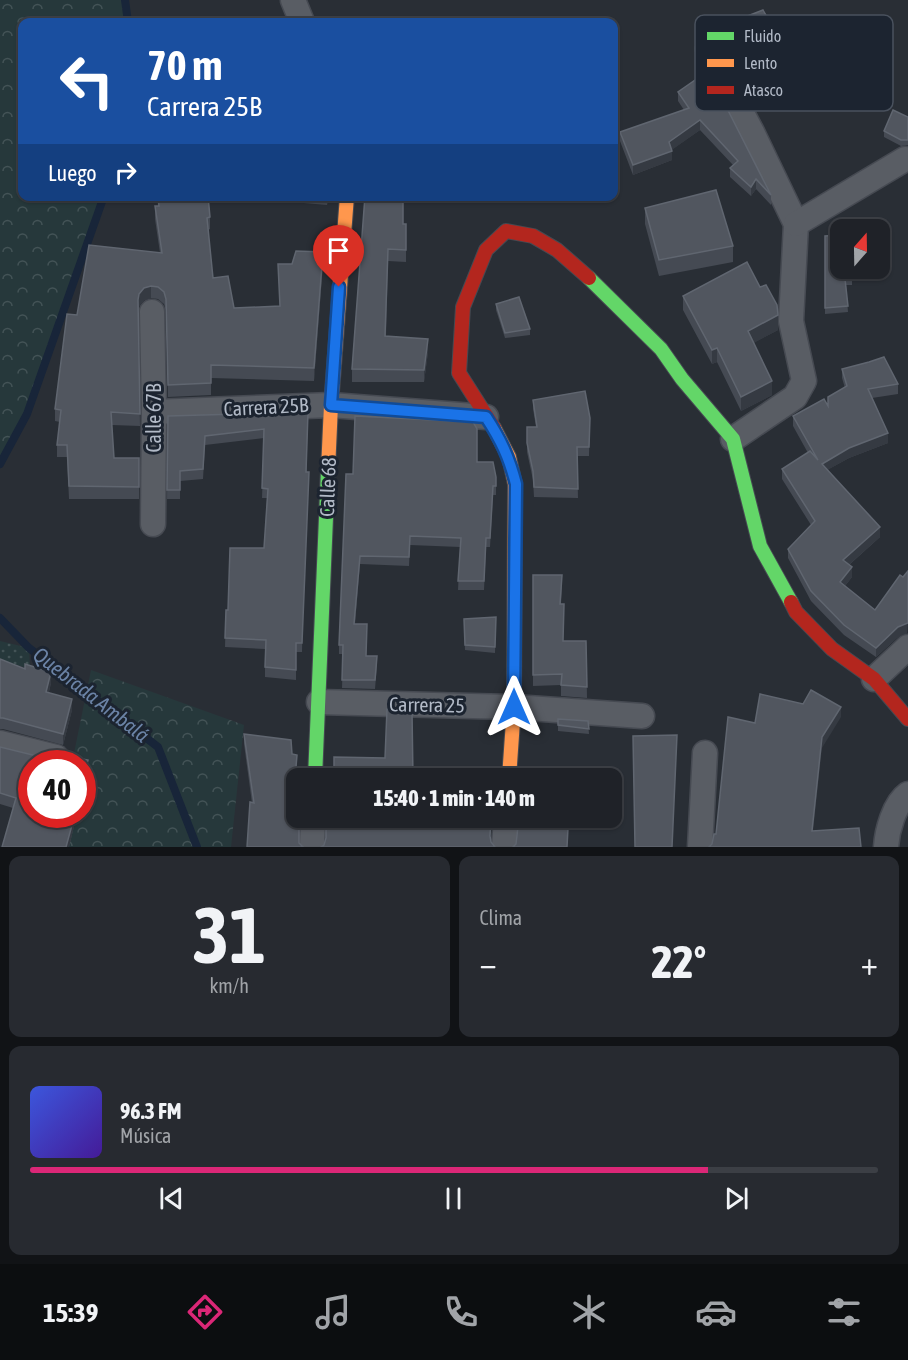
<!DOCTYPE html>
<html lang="es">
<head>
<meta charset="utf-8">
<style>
	body { margin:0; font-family:"Asap Condensed",sans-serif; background:#272a30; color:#f1f3f6; height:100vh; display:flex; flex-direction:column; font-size:22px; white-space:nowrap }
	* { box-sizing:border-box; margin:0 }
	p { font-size:20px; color:#a1a4a8 }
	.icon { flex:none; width:33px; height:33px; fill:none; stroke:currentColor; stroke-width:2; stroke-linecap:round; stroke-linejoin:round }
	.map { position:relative; height:847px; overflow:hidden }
	.details { display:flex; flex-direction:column; gap:9px; padding:9px; background:#111316; flex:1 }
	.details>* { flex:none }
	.banner { position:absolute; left:18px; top:18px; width:600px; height:183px; border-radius:12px; box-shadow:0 2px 4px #0004,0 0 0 2px #3c3f45; background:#1a4fa0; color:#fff; overflow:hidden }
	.needle { width:39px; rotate:20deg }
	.controls { position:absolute; left:830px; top:219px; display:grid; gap:12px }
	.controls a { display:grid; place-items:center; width:60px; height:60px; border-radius:12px; background:#1f2228; box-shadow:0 2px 4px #0004,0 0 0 2px #3c3f45; font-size:30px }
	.speed { position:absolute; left:18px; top:750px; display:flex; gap:12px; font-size:30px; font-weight:700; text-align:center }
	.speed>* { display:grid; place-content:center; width:78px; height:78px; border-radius:50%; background:#1f2228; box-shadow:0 2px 4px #0004,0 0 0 2px #3c3f45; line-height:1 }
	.speed .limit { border:9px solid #d22; background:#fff; color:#111 }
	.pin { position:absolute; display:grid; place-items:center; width:51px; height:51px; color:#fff; margin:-62px -26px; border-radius:50% 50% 50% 0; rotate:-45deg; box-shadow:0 0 6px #0007 }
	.pin .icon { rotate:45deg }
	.me { position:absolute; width:66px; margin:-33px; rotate:0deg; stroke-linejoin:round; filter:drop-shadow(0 0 4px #0008) }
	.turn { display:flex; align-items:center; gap:21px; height:126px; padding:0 30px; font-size:27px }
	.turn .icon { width:78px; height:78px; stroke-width:2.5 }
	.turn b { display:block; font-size:42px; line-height:51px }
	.then { display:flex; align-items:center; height:57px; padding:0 30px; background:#0003; gap:12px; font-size:22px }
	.big { font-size:45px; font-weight:800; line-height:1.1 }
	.details .widget { flex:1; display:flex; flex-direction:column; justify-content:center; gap:9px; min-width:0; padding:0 21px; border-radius:12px; background:#272a30 }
	.details .dial { align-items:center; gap:0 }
	.dial b { font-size:78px; line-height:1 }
	.song { display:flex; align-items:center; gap:18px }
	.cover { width:72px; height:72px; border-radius:9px; background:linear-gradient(135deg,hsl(230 70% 55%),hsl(260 70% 35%)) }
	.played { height:6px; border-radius:3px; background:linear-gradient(90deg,#db2777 80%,#3c3f45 80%) }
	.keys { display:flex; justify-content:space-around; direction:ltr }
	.heat { display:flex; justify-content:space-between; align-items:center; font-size:33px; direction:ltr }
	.details .tiles { flex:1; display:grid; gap:9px; grid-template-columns:1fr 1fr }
	.widget:last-child { grid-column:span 2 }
	.trip { position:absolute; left:286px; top:768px; width:336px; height:60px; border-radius:12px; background:#1f2228; box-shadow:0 2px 4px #0004,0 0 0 2px #3c3f45; font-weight:800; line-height:60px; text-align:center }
	.tabs { display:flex; height:96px; justify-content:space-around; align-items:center; background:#0c0e10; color:#a1a4a8 }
	.tabs .icon { width:42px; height:42px }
	.tabs .current { color:#db2777 }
	.tabs b { font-size:27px; color:#f1f3f6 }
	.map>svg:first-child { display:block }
</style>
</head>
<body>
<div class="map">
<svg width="908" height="847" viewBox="0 0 908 847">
	<defs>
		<pattern id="grass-dots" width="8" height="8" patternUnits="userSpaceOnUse" patternTransform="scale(1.5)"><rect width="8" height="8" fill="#26383b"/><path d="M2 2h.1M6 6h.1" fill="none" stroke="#435356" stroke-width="1.8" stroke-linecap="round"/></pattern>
		<pattern id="forest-crowns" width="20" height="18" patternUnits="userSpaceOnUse" patternTransform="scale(1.5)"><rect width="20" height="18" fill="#26383b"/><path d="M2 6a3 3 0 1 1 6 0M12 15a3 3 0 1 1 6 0" fill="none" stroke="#435356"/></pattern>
	</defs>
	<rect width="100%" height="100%" fill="#292e35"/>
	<polygon fill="url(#grass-dots)" points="0,641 29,648 30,669 4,661 0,663"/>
	<g fill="url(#forest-crowns)">
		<polygon points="0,0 125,0 128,22 22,22 22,196 103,197 29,408 0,463"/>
		<polygon points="91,670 244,725 231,847 56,847 62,815 82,814 82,764 72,763"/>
	</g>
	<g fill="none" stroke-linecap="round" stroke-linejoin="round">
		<g stroke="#182539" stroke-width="8">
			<polyline points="125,0 128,22"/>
			<polyline points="0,464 27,414 104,196"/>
			<polyline points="0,618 29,648 158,747 197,847"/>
		</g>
		<g stroke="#464a52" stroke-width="27">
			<g id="street">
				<polyline points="293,0 302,22"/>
				<polyline points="708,49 752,132 796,224 791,321 804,381 795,397 733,439"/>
				<polyline points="796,224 905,159"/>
				<polyline points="152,312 154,412 153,524"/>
				<polyline points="154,412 331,405 486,417"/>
				<polyline points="874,679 908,647"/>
				<polyline points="319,702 514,707 642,716"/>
				<polyline points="0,743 56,757"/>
				<polyline points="312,847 313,818"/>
				<polyline points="504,847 506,818"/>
				<polyline points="700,847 705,753"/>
				<path d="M 886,847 C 887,831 894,804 908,794"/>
			</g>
		</g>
		<g stroke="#464a52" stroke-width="16">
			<g id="fast">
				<polyline points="589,278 661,349 682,379 733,439 760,546 791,602"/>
				<polyline points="315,778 328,470"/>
			</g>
		</g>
		<g stroke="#464a52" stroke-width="16">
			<g id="slow">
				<polyline points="494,428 509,457 515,484 514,707 509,778"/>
				<polyline points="328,470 331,405 347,196"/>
			</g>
		</g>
		<g stroke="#464a52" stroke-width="16">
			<g id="jam">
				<polyline points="494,428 459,373 463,307 486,250 506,231 533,236 557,250 589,278"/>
				<polyline points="791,602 796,612 832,649 874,679 908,719"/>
			</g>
		</g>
		<use href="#street" stroke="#595d64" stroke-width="24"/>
		<use href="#fast" stroke="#63d668" stroke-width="14"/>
		<use href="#slow" stroke="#ff974d" stroke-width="14"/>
		<use href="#jam" stroke="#b3261e" stroke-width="14"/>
	</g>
	<g fill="#454a53">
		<polygon points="727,24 783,56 753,70 744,70 727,36"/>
		<polygon points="678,92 771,195 771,205 756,189 751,196 730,177 730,168 733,165 700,130 671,150 672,160 633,175 620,141 620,132 684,110 678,101"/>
		<polygon points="908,117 908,145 901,146 884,137 884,131"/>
		<polygon points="157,196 208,196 210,217 210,229 208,230 213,278 234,308 280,306 278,264 323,264 314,381 211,378 211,395 168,397 166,311 164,304 158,299 151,298 144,300 139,306 138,311 140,426 112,425 114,458 139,458 139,499 69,499 67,457 57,457 57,445 60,422 55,421 55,409 77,315 160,253 155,219 155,206 158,206"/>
		<polygon points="220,196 329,196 327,205"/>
		<polygon points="365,196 403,224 406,224 406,262 388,261 386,336 428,352 424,382 352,382 352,369"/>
		<polygon points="645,208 733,246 733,262 659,276 645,224"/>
		<polygon points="825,236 840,268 852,268 852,285 846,285 848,312 825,314"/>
		<polygon points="683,296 778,330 753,343 772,395 741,411 717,362 712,364 683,310"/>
		<polygon points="496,304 530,329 530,335 505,338 496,310"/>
		<polygon points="842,369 898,384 898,394 872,398 888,443 849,458 827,470 880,537 849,565 852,577 845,586 875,610 907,633 898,637 876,657 844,635 811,601 788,558 788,549 811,525 782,479 782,469 808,453 793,426 793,416 828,406 845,388 842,378"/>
		<polygon points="533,400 590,418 589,456 577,456 578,498 534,497 533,480 527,452 527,427 536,427 533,409"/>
		<polygon points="308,412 302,652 296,652 296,680 265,677 265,649 225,647 226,610 228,610 264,548 267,498 262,498 264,438 205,445 203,479 180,481 180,499 167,499 168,416"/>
		<polygon points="477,462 496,477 496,495 493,495 490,547 486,547 484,590 458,590 460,547 410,545 409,566 360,564 355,624 366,656 377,665 375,689 342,688 343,654 339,654 339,645 353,474"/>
		<polygon points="533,575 562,586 561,604 564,615 563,641 586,641 587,698 561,696 561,685 533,686"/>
		<polygon points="496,617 495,653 465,650 464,619"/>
		<polygon points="0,659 25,669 51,683 49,692 72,710 63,745 3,729 0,729"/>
		<polygon points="558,719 588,721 589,734 558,731"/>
		<polygon points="244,734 292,754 297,818 252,803 244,744"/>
		<polygon points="0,747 88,771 32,814 77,814 69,847 2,847 13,808 0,804"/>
	</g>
	<g fill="#353a42">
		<polygon points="783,45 783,56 753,70 753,59"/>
		<polygon points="700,120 700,130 669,152 669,142"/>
		<polygon points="672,151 672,160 633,175 633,165"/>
		<polygon points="756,179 756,189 751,196 751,187"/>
		<polygon points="323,252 323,264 314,381 314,368"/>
		<polygon points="151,286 151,298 144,300 139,306 138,312 138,300 139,294 144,288"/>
		<polygon points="778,315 778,330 748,346 748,331"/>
		<polygon points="428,339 428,352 424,382 424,370"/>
		<polygon points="717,348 717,362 712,364 712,350"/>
		<polygon points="772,381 772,395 741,411 741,397"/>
		<polygon points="888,433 888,443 849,458 822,473 822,464 849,448"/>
		<polygon points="880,527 880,537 843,570 843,560"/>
		<polygon points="360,556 360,564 354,632 354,624"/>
		<polygon points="852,567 852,577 840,592 840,582"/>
		<polygon points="908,623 907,633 898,637 876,657 876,648 898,627"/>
		<polygon points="51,672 51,683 46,703 46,692"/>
		<polygon points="72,699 72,710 63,745 63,734"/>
		<polygon points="841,707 841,717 822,748 812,841 812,831 822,737"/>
		<polygon points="88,760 88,771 82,794 82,783"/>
		<polygon points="75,814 77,814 69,847 66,847"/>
	</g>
	<g fill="#51565f" stroke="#606670" stroke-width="1.5">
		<polygon points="763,10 783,45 753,59 744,59 727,24"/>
		<polygon points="708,71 771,195 756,179 751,187 730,168 738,161 700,120 669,142 672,151 633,165 620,132 689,108 678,92"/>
		<polygon points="893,110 908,117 908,140 901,140 884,131"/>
		<polygon points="716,190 733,246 659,260 645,208"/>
		<polygon points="158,196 208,196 210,217 207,218 213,278 228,276 234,308 280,306 278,264 292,264 296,251 323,252 314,368 211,365 211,383 168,385 166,299 164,292 158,287 151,286 144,288 139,294 138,300 140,414 111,412 114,458 139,458 139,487 69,486 67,445 57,445 61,410 55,409 67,314 77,315 89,245 162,253 155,206 159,206"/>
		<polygon points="365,196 403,196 403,224 406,224 406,250 388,249 385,336 428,339 424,370 352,369"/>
		<polygon points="840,235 840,268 852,268 852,280 845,279 848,306 825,308 825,236"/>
		<polygon points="747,262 760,287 766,285 777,305 778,315 748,331 772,381 741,397 717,348 712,350 683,296"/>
		<polygon points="519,297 530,329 505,333 496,304"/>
		<polygon points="884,357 898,384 868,389 888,433 849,448 822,464 880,527 843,560 852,567 840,582 875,610 900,575 903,577 908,571 908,623 898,627 876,648 844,625 811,591 788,549 815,521 782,469 810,451 818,460 793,416 824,399 828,406 828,397 847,386 842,369 869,362"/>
		<polygon points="585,391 590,418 589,447 577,447 578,489 534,487 533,471 527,443 527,427 537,427 533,400"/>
		<polygon points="308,412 306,472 309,472 302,643 296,643 296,670 265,667 266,640 225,638 226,610 228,610 230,548 264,548 268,489 262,488 264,429 205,436 203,469 180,471 180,490 167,490 168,416"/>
		<polygon points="355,416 473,422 477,429 477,462 493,462 496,477 496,486 493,486 490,538 486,538 484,581 458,581 461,538 410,536 409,557 360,556 354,624 367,624 366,656 377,656 375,680 342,680 343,645 339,645 346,474 353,474"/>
		<polygon points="533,575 562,575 560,604 564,604 563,641 586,641 587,687 561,685 562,674 533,675"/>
		<polygon points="496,617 495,647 465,645 464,619"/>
		<polygon points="0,659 25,669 25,664 51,672 46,692 72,699 63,734 3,718 0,718"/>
		<polygon points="811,690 841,707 822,737 812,831 859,828 861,847 709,847 712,844 714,834 716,834 728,717 755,723 760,694 803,704"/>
		<polygon points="387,709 412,711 413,778 330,778 334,768 334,757 385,758"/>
		<polygon points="558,719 588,721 589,729 558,725"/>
		<polygon points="244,734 291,740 292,754 297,755 296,767 299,777 300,778 297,778 297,818 299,818 299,843 303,847 247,847 250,802 254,803"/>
		<polygon points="677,735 672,847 635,847 633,736"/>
		<polygon points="0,747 53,760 59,760 66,756 88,760 82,783 82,764 32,764 32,814 75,814 66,847 2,847 16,798 0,793"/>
		<polygon points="326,818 491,818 490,836 491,842 495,847 321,847 324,845 326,838"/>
		<polygon points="519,818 553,818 552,826 568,828 567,847 513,847 516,844"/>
	</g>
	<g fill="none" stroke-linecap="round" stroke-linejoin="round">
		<g stroke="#114b97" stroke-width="15">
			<path id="route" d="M 339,287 L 331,405 L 486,417 C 501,440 509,457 516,484 L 514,707"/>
		</g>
		<use href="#route" stroke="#1a73e8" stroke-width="10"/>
	</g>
	<g text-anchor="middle" stroke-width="6" stroke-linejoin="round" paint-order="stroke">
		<g font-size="20" fill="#b2bac7" stroke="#1c2430">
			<text transform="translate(266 407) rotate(-3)" y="7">Carrera 25B</text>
			<text transform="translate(154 418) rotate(-90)" y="7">Calle 67B</text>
			<text transform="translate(328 487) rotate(-88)" y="7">Calle 68</text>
			<text transform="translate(427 705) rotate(1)" y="7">Carrera 25</text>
		</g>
		<g font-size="21" font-style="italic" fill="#6b83a6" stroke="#1c2430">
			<text transform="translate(91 695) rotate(38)" y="7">Quebrada Ambalá</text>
		</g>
	</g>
	<rect x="695" y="15" width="198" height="96" rx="9" fill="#1c2430" stroke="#49515d" stroke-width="1.5"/>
	<rect x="707" y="32" width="27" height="8" fill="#63d668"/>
	<rect x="707" y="59" width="27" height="8" fill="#ff974d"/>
	<rect x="707" y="86" width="27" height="8" fill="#b3261e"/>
	<g font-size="16" fill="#b2bac7">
		<text x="744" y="42">Fluido</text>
		<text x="744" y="69">Lento</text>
		<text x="744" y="96">Atasco</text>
	</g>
</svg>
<div class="controls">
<a><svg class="needle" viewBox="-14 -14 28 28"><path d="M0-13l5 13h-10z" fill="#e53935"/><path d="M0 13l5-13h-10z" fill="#a1a4a8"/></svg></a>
</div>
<div class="speed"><div class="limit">40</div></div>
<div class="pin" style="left:339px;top:287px;background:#d93025"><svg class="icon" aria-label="arrive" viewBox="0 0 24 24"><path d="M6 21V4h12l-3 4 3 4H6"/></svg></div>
<svg class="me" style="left:514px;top:707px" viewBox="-20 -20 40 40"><path d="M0-17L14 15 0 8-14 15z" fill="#1a73e8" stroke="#fff" stroke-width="4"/></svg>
<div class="trip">15:40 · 1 min · 140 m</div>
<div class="banner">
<div class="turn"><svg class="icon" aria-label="left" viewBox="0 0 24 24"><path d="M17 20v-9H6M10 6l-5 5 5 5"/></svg><div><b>70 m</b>Carrera 25B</div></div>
<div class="then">Luego<svg class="icon" aria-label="right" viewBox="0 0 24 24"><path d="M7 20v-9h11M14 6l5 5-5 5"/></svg></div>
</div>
</div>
<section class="details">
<div class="tiles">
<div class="widget dial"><b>31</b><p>km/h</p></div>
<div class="widget"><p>Clima</p>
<div class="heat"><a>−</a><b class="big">22°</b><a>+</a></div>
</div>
<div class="widget">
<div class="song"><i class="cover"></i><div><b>96.3 FM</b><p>Música</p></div></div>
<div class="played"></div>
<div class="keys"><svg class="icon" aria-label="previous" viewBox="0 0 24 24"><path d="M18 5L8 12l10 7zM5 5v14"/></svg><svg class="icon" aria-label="pause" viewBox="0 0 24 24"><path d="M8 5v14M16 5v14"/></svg><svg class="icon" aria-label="next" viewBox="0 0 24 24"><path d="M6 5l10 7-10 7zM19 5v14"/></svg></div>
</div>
</div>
</section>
<nav class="tabs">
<b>15:39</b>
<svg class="icon current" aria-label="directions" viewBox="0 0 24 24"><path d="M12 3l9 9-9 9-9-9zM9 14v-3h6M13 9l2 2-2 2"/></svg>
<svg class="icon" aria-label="music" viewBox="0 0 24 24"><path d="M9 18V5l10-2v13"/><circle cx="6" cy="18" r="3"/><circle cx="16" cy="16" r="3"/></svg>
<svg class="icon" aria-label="phone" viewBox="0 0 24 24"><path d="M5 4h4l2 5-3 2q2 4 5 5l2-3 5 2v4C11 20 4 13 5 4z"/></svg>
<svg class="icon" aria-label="climate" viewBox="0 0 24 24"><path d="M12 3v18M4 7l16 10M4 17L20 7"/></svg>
<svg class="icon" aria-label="car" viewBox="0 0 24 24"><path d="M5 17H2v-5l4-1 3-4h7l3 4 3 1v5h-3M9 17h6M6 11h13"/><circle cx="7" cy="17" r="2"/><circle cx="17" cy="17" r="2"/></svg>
<svg class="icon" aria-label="filters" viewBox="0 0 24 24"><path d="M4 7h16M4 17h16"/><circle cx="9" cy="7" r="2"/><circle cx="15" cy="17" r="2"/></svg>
</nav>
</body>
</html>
